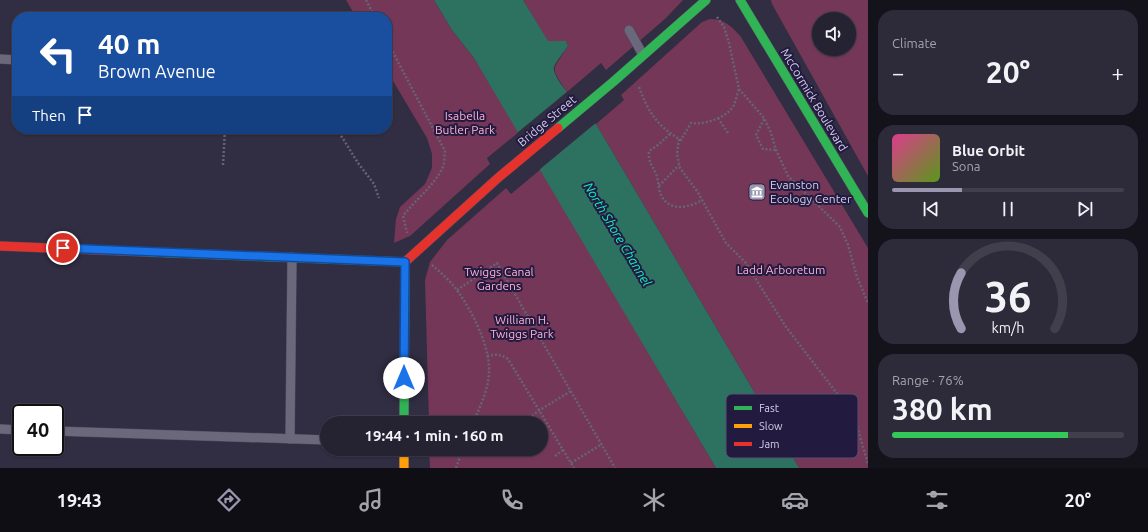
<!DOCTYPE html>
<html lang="en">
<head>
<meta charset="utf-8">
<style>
	body { margin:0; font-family:Ubuntu,sans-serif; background:#2d2a3a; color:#f1f3f6; height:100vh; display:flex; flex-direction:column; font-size:15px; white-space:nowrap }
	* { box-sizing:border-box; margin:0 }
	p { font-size:13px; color:#a3a4ac }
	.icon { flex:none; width:22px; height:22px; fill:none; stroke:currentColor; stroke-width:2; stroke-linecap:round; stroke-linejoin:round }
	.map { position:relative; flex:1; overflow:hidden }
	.side { display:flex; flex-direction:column; gap:10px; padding:10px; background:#14131c; width:280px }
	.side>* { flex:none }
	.hud { position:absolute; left:12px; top:12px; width:380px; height:122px; border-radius:16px; box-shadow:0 1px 3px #0004,0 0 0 1px #423f4d; background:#1a4fa0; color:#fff; overflow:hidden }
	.fabs { position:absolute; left:812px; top:12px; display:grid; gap:8px }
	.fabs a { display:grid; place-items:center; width:44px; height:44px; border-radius:50%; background:#252232; box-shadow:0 1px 3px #0004,0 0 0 1px #423f4d; font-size:20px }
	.speed { position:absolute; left:12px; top:404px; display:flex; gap:8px; font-size:20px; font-weight:700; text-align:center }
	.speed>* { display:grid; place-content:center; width:52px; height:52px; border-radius:50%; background:#252232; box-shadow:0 1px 3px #0004,0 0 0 1px #423f4d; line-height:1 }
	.speed .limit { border:2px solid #111; border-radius:6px; background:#fff; color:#111 }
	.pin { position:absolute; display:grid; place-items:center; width:34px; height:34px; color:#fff; margin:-17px; border:2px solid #fff; border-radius:50%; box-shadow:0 1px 4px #0007 }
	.me { position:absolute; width:44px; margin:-22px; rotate:0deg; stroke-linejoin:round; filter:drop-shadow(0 0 3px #0008) }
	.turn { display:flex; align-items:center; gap:14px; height:84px; padding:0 20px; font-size:18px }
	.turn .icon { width:52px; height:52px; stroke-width:2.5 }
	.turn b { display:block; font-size:28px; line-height:34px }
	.then { display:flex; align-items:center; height:38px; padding:0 20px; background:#0003; gap:8px; font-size:15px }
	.big { font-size:30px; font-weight:600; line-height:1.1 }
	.side .tile { flex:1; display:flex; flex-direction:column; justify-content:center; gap:6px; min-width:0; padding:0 14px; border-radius:16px; background:#2d2a3a }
	.side .dial { align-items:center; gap:0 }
	.dial svg { height:104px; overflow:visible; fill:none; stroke:#423f4d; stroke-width:7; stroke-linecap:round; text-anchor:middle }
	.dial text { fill:#f1f3f6; stroke:none }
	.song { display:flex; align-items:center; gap:12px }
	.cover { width:48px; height:48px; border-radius:6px; background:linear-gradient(135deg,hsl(330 70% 55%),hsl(90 70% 35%)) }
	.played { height:4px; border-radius:2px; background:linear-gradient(90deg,#9a96af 30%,#423f4d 30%) }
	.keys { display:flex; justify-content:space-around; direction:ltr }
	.heat { display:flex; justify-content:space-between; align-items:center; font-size:22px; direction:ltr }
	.charge { height:6px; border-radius:3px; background:linear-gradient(90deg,#34c759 76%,#423f4d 0) }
	.trip { position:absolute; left:320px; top:416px; width:228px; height:40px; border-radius:20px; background:#252232; box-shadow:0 1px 3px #0004,0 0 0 1px #423f4d; font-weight:600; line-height:40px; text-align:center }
	.menu { display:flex; height:64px; justify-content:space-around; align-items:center; background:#0f0e14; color:#a3a4ac }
	.menu .icon { width:28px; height:28px }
	.menu .on { color:#9a96af }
	.menu b { font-size:18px; color:#f1f3f6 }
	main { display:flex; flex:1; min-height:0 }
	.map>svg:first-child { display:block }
</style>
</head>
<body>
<main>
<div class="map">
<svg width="868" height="468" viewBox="0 0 868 468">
	<rect width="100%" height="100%" fill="#312d42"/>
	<g fill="#743758" fill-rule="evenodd">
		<polygon points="346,0 434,0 452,30 474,58 519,132 487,158 490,164 410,236 394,243 396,219 400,207 425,184 432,168 432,154 427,138 387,71 387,17 356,17"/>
		<path d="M 523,0 L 683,0 L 666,18 L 606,70 L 601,63 L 567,92 C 549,65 552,72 568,46 L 566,41 L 548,42 Z"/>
		<path d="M 771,0 L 868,0 L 868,176 L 772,4 ZM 819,19 L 849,19 L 849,49 L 819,49 Z"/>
		<path d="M 710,19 C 725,19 731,26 741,37 L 868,248 L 868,468 L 799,468 L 596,124 L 624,100 L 621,95 L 702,22 Z"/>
		<polygon points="541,169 716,468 430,468 429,449 541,449 541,423 429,423 425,280 430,262 447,240 506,188 511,194"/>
	</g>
	<path fill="#2d7260" d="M 434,0 L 523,0 L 548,41 L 566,41 L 568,46 C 565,51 556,61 554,67 C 551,79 587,114 596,124 L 799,468 L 716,468 L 474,58 L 452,30 Z"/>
	<polygon fill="#312d42" points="568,91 597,122 539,170 517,133"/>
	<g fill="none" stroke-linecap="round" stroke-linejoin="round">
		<g stroke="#4c495b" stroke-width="10">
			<g id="lane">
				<polyline points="629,30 643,55"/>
				<polyline points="0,59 17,60"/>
				<polyline points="0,429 21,430"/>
				<polyline points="55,431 327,440"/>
				<polyline points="290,439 292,257"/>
			</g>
		</g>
		<g stroke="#4c495b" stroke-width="10">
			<g id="fast">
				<polyline points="740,0 868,213"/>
				<polyline points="558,128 613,82 706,0"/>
				<polyline points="148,252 405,262"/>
				<polyline points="404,423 405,262"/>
			</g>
		</g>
		<g stroke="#4c495b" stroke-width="10">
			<polyline id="slow" points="404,449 404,468"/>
		</g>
		<g stroke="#4c495b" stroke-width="10">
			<g id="jam">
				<polyline points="0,246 148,252"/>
				<polyline points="405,262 499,177 558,128"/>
			</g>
		</g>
		<g stroke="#676375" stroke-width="2.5" stroke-dasharray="2 2" stroke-linecap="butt">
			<polyline points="366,0 375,17"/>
			<polyline points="717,17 724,27 729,43 739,89 764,118 771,133 776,150 788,176 840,227 848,245 857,277 868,303"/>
			<path d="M 387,41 L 445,151 C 444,156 445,162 443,167 C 434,186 416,199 403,216 L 407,233"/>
			<path d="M 639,87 C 648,112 658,127 681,140 L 691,123 C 704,125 727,118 734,105 C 736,100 737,94 739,89"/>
			<polyline points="718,118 728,133"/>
			<polyline points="764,119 756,135 763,149 776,150"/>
			<polyline points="337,129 358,163 374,184 379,198"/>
			<path d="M 670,134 L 658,145 L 649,151 C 648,163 652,164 656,174 C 659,181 658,189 661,195 C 669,212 689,208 702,200"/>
			<polyline points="679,139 677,154 680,168 697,191 726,243 745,262 786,327 842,400 856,423 868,464"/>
			<polyline points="223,165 225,129"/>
			<polyline points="659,186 679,165"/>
			<path d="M 432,265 C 439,271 446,277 452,284 C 469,304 491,346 489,373 C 488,390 480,407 473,423"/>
			<polyline points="457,290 497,263 615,468"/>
			<path d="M 487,356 C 496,354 500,354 508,359 L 574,468"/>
			<polyline points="532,416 538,411 571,391"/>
			<polyline points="555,456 563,450"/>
			<polyline points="571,463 602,444"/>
			<polyline points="456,468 463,449"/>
		</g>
		<use href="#lane" stroke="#6b687b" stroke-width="9"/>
		<use href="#fast" stroke="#30b455" stroke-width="9"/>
		<use href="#slow" stroke="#ff9f0a" stroke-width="9"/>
		<use href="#jam" stroke="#e5322d" stroke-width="9"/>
	</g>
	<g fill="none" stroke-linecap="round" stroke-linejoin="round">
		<g stroke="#114b97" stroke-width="10">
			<polyline id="route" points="63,248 405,262 404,378"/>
		</g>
		<use href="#route" stroke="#1a73e8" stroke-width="7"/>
	</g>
	<defs>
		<g id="museum-square" transform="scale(0.9)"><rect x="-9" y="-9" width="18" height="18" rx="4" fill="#9a96af" stroke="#231a40"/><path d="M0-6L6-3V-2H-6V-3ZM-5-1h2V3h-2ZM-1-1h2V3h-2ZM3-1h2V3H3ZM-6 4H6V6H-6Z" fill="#fff"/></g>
	</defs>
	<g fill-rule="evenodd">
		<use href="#museum-square" x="757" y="192"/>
	</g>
	<g text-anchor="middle" stroke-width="4" stroke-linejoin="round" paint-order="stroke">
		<g font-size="12" fill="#d2cfe9" stroke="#231a40">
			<text transform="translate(814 100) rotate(59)" y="4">McCormick Boulevard</text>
			<text transform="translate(547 121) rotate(-40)" y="4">Bridge Street</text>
		</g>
		<g font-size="12" fill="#ffb1d4" stroke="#231a40">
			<text x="465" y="120">Isabella<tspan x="465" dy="14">Butler Park</tspan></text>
			<text x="781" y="274">Ladd Arboretum</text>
			<text x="499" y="276">Twiggs Canal<tspan x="499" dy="14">Gardens</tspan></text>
			<text x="522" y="324">William H.<tspan x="522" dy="14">Twiggs Park</tspan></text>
		</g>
		<g font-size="12" fill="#d2cfe9" stroke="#231a40" text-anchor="start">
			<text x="770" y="189">Evanston<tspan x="770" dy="14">Ecology Center</tspan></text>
		</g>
		<g font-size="13" font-style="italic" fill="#0df4c2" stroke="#231a40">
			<text transform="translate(618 234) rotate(59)" y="5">North Shore Channel</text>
		</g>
	</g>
	<rect x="726" y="394" width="132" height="64" rx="6" fill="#231a40" stroke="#585073" stroke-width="1"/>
	<rect x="734" y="406" width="18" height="4" fill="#30b455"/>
	<rect x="734" y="424" width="18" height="4" fill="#ff9f0a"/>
	<rect x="734" y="442" width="18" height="4" fill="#e5322d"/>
	<g font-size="11" fill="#d2cfe9">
		<text x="759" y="412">Fast</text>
		<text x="759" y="430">Slow</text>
		<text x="759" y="448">Jam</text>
	</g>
</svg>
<div class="fabs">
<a><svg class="icon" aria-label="sound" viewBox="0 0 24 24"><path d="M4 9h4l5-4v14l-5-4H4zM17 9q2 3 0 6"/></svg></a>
</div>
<div class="speed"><div class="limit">40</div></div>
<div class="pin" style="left:63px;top:248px;background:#d93025"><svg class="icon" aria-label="arrive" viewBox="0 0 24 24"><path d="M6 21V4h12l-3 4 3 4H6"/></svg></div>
<svg class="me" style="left:404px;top:378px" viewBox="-20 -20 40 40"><circle r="19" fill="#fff"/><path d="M0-13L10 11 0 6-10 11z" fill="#1a73e8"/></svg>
<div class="trip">19:44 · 1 min · 160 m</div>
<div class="hud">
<div class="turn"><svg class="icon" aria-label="left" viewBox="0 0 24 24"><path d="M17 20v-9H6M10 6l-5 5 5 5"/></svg><div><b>40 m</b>Brown Avenue</div></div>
<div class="then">Then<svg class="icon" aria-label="arrive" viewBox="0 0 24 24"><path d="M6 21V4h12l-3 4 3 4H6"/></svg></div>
</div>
</div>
<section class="side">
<div class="tile"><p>Climate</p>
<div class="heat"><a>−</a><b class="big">20°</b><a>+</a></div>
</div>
<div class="tile">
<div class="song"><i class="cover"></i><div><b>Blue Orbit</b><p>Sona</p></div></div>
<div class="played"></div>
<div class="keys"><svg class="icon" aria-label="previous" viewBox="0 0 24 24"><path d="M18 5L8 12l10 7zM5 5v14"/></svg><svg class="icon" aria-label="pause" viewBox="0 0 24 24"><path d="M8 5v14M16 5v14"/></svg><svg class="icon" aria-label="next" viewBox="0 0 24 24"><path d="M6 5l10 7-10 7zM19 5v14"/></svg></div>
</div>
<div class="tile dial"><svg viewBox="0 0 100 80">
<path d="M14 69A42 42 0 1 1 86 69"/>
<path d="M14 69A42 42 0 0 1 14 26" stroke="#9a96af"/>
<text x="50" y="56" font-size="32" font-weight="700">36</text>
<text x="50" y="72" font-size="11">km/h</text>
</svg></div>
<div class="tile"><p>Range · 76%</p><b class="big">380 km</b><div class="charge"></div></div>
</section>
</main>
<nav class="menu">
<b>19:43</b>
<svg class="icon on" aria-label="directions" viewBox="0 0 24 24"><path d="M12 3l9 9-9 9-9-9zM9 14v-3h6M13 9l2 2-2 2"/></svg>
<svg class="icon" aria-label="music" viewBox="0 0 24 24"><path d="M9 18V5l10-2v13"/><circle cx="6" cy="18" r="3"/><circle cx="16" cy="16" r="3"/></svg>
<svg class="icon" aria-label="phone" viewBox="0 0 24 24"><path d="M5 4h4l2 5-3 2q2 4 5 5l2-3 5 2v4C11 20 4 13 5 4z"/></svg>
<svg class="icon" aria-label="climate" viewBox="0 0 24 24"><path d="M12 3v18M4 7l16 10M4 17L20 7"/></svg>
<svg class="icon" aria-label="car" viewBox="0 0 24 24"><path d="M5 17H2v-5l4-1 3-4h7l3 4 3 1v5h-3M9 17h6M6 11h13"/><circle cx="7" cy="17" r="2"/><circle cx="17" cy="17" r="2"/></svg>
<svg class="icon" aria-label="filters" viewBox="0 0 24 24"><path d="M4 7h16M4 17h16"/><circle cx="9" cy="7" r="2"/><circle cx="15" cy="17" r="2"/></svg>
<b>20°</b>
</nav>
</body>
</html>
